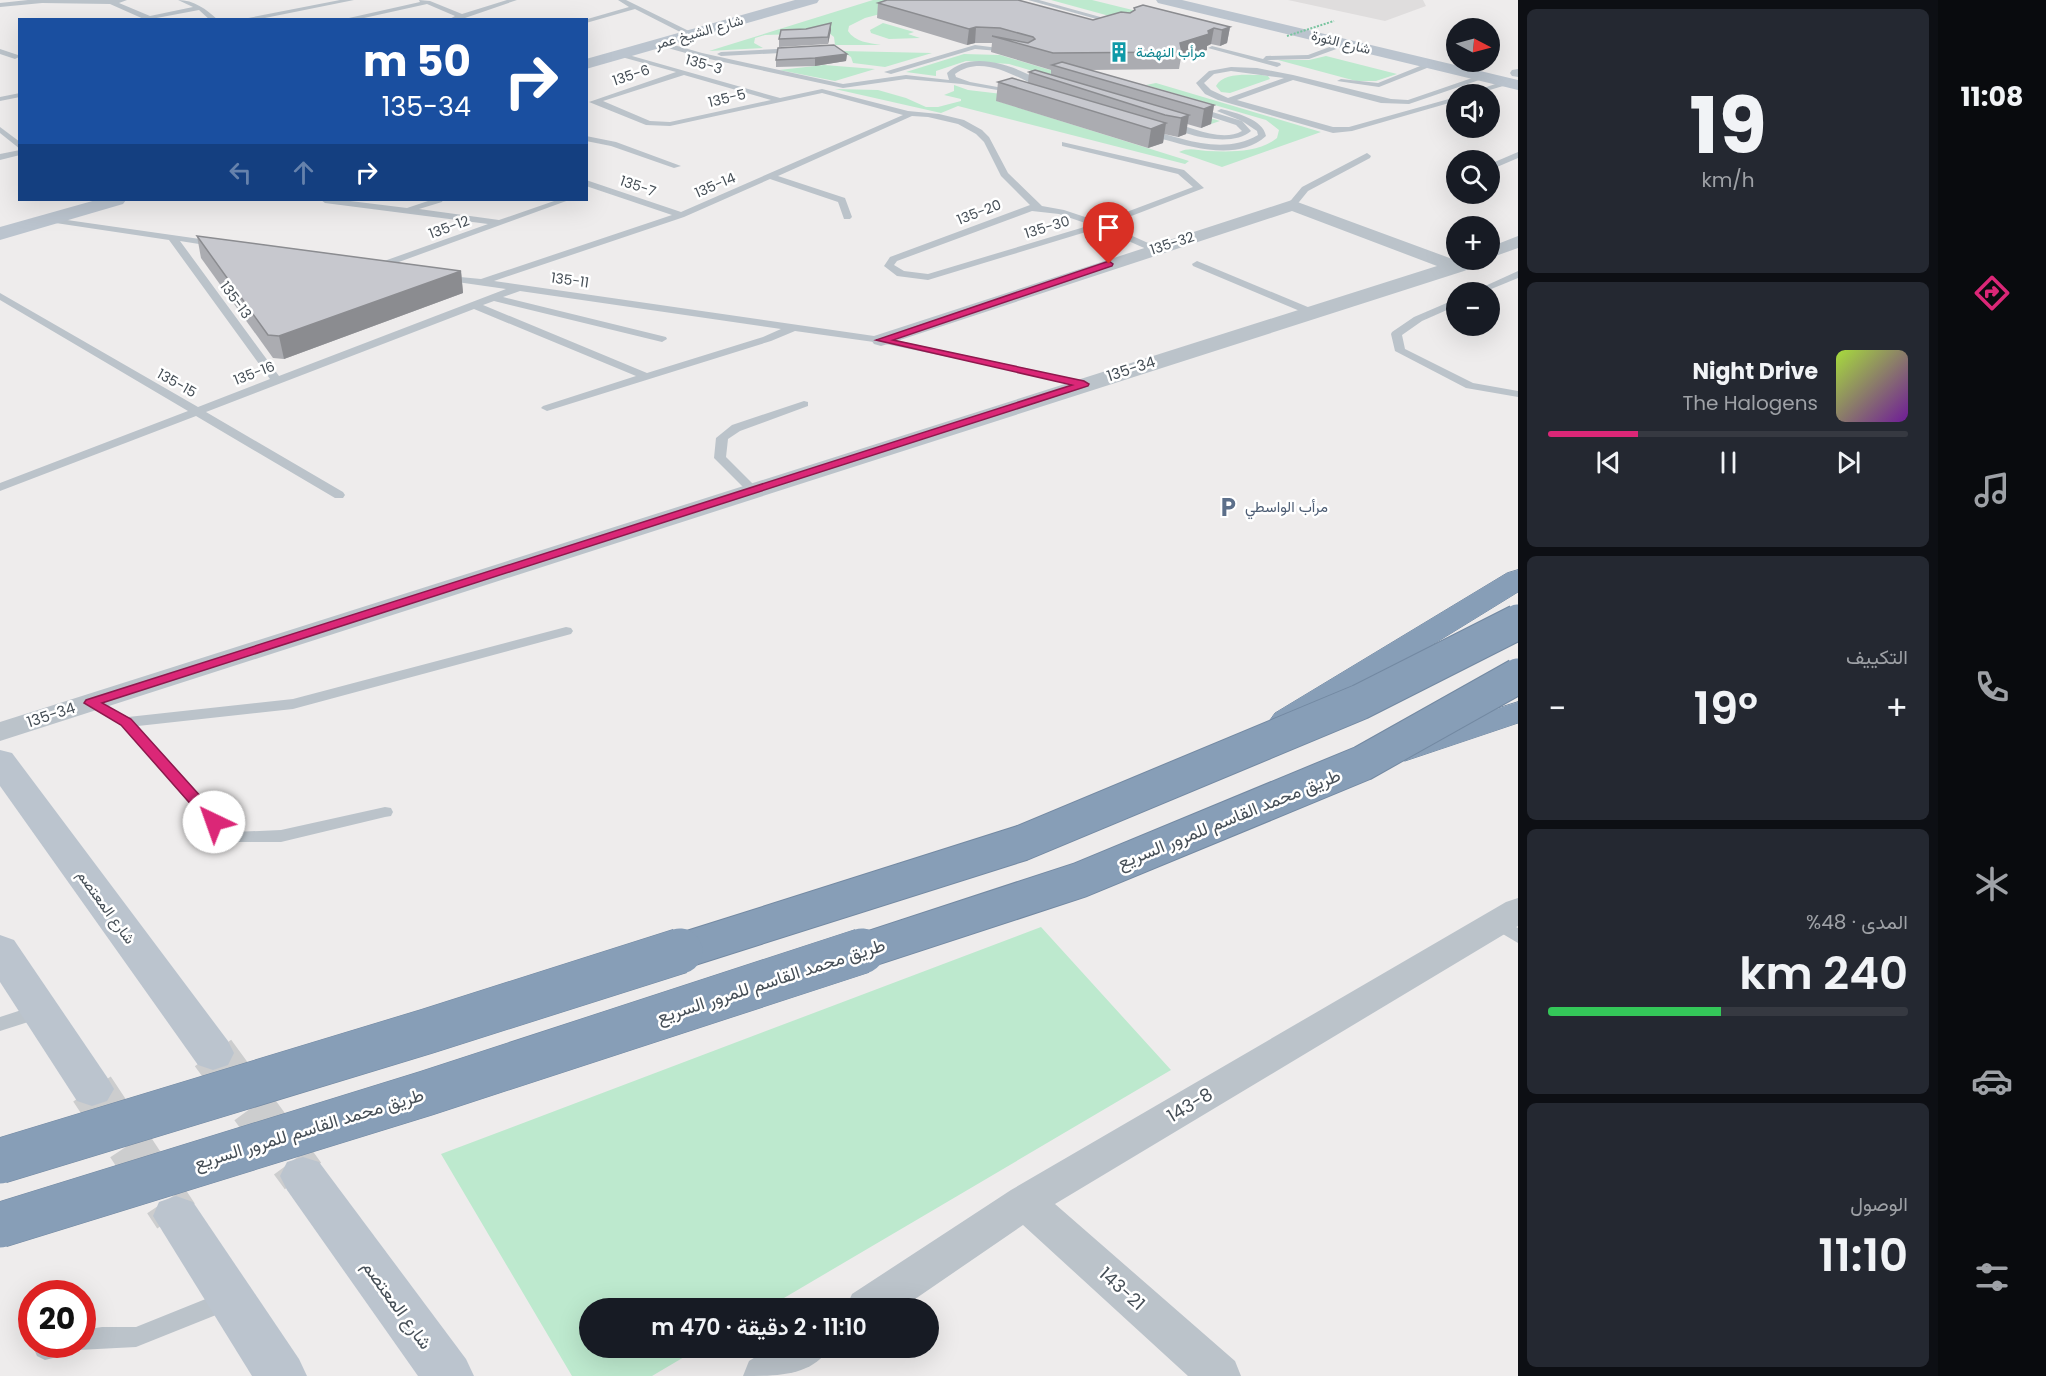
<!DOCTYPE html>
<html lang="ar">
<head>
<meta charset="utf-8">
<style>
	body { margin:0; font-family:Poppins,Vazirmatn,sans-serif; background:#242831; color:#f1f3f6; direction:rtl; height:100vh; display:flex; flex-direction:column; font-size:22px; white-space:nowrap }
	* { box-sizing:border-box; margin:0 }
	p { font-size:20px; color:#9ea1a6 }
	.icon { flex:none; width:33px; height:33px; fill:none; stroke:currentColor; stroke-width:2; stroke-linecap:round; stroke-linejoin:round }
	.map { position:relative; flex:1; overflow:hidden; direction:ltr }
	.sheet { display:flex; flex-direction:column; gap:9px; padding:9px; background:#0d0f14; width:420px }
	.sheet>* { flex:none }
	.hud { position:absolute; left:18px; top:18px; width:570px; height:183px; border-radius:0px; box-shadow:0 6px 24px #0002; direction:rtl; background:#1a4fa0; color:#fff; overflow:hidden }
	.needle { width:39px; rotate:96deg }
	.tools { position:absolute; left:1446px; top:18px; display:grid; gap:12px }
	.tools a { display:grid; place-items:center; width:54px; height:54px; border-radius:50%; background:#171b24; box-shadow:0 6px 24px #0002; font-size:30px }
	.speed { position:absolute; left:18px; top:1280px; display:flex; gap:12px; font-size:30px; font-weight:700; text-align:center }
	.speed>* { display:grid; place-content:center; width:78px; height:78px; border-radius:50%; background:#171b24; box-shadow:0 6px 24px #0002; line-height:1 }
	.speed .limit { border:9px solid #d22; background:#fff; color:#111 }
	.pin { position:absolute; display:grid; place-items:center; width:51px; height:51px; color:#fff; margin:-62px -26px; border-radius:50% 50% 50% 0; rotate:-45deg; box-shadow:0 0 6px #0007 }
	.pin .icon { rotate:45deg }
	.me { position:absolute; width:66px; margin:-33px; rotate:318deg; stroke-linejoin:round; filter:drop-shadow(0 0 4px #0008) }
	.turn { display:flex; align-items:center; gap:21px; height:126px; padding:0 18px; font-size:27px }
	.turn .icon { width:78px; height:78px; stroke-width:2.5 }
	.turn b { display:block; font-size:42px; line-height:51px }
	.lanes { display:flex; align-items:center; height:57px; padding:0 18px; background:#0003; justify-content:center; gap:30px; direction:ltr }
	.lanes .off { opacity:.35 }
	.big { font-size:45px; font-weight:600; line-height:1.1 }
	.sheet .card { flex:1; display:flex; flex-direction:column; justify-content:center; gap:9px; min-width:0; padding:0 21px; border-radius:9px; background:#242831 }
	.sheet .dial { align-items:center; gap:0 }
	.dial b { font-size:78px; line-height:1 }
	.song { display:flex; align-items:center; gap:18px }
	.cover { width:72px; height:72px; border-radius:9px; background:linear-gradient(135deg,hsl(80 70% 55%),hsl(280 70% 35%)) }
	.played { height:6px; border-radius:3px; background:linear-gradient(90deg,#db2777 25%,#363941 25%) }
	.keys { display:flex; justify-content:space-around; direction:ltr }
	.heat { display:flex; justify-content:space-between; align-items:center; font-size:33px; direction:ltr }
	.charge { height:9px; border-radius:4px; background:linear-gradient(90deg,#34c759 48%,#363941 0) }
	.trip { position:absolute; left:579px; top:1298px; width:360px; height:60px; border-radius:30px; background:#171b24; box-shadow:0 6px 24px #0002; font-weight:600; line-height:60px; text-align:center; direction:rtl }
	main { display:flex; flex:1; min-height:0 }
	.dock { display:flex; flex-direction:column; width:108px; justify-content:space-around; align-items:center; background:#090b0e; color:#9ea1a6 }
	.dock .icon { width:42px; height:42px }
	.dock .on { color:#db2777 }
	.dock b { font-size:27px; color:#f1f3f6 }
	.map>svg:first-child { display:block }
</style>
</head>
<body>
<main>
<nav class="dock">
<b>11:08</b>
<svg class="icon on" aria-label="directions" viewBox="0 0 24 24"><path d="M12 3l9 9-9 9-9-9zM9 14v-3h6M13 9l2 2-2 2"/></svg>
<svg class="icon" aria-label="music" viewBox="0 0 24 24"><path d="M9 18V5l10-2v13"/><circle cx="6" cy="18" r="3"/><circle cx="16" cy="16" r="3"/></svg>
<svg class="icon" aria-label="phone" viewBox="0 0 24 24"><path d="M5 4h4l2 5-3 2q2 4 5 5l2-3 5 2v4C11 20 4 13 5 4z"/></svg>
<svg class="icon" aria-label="climate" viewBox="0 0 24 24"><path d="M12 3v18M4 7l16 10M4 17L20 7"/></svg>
<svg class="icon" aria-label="car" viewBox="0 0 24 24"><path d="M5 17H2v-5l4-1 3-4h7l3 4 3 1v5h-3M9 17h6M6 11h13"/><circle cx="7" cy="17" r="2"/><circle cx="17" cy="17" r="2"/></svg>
<svg class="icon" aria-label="filters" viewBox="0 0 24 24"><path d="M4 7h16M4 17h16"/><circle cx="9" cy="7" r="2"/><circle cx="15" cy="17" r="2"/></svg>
</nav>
<section class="sheet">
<div class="card dial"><b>19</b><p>km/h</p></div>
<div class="card">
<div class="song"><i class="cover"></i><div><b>Night Drive</b><p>The Halogens</p></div></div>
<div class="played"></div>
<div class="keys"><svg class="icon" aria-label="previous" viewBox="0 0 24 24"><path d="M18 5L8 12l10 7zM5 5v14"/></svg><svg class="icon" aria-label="pause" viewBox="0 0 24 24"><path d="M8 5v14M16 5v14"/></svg><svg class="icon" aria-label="next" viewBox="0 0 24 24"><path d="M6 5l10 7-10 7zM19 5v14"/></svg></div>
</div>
<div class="card"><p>التكييف</p>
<div class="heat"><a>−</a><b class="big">19°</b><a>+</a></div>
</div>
<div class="card"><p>المدى · 48%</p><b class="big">240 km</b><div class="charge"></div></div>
<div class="card"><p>الوصول</p><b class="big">11:10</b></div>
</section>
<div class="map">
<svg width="1518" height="1376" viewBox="0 0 1518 1376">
	<rect width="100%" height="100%" fill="#eeecec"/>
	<polygon fill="#dfdddd" points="1288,0 1423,0 1426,6 1385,21"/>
	<g fill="#bde9ce">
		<path d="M 873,0 L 933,0 L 865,18 L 849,26 L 848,31 C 855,42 869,43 881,45 L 835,45 L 834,37 L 829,33 L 765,35 L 755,38 L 754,43 L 763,48 L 709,51 Z"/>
		<polygon points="1051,0 1092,0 1169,19 1135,23"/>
		<polygon points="883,23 914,32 908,34 920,38 889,39 871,33 870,30"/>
		<polygon points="842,51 932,53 885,67 853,63 851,57"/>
		<polygon points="964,54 1000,55 1220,121 1211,124 1009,64 966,61 936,71 936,76 906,72"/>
		<polygon points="1326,56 1397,74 1376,81 1356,81 1278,60 1309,60"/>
		<polygon points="824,65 875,69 835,81 779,70"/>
		<path d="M 1261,75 L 1268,76 L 1270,79 L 1230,93 L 1221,92 L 1216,86 C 1223,72 1247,75 1261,75 Z"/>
		<path d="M 1156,83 L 1321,132 L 1222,167 L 1179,152 C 1189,147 1196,150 1207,151 C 1230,152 1259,153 1277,138 L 1279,130 L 1266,120 L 1146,85 Z"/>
		<polygon points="954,85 968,90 1002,94 997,101 1189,161 1185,164 958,106 941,113 835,89 878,90 906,98 926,107 938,107 961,101 961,99 944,95 954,91"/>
		<polygon points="1041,927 1171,1070 767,1308 590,1308 590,1347 701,1347 652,1376 572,1376 441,1154"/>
	</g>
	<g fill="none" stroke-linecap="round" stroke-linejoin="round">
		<g stroke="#cccdce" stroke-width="45" stroke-dasharray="45 22" stroke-linecap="butt">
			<polyline points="213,1053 303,1176"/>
			<polyline points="92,1089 176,1216"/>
		</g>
		<g stroke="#7389a2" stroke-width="1">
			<g id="highway">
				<polygon points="1518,570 1518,592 1299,727 1287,730 1275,727 1270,720 1275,713 1507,573"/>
				<polygon points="1518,702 1518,723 1405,761 1393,758 1388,750 1393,742"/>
			</g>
		</g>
		<g fill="#bbc3ca" fill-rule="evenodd">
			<path d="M 28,0 L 127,0 L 119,3 L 150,16 L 193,7 L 178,0 C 194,0 206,9 218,20 L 210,20 L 199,10 L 146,20 L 110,4 L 42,3 L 0,7 L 0,3 Z"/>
			<polygon points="340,0 354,0 255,20 238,20"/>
			<polygon points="419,0 430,1 462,14 507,0 517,0 465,18 448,20 455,16 427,4 355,20 340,20 420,2"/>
			<polygon points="618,0 626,0 695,34 688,36 635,9 586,23 586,20 584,20 629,7"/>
			<polygon points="1028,0 1039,0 1122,23 1118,25"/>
			<path d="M 660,41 L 702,53 L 843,84 L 906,75 L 949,80 L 947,73 C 974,47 1023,69 1049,86 L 1045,88 L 1039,87 C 1014,76 982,54 955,74 L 956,77 L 970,82 L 1019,91 L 1015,93 L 962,84 L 906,79 L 843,88 L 700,57 L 657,45 Z"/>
			<polygon points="1343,42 1350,44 1309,59 1267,60 1280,63 1281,65 1277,67 1208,48 1212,46 1263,59 1266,56 1308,55"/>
			<polygon points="975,45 1014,50 1010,52 975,49 891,74 884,72"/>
			<polygon points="796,48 799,52 721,56 717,54 721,52"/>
			<polygon points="0,49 18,55 19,57 15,59 0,54"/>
			<path d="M 618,52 L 780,98 L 822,89 L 908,111 L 939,114 L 964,120 L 982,130 L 989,137 L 1008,173 L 1042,206 L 1064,210 L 1100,222 L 1193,187 L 1178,174 L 1062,146 L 1062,142 L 1184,170 L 1204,188 L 1108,225 L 1157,247 L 1157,251 L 1151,251 L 1099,228 L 928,280 L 897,276 L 884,266 L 890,257 L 1030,205 L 1001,176 L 984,142 L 976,134 L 958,124 L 928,117 L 912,116 L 778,176 L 845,198 L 852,217 L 850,219 L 844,219 L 838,202 L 770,179 L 684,217 L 494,281 L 881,337 L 1084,381 L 1088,382 L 1088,386 L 881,343 L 795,331 L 771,341 L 547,411 L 541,408 L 543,406 L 636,376 L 474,309 L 206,412 L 343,492 L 345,495 L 343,498 L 335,498 L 196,416 L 0,491 L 0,483 L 188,411 L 0,300 L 0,293 L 198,407 L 270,379 L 169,240 L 49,222 L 46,221 L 46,217 L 221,242 L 223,244 L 218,247 L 180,241 L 279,376 L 506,289 L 443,280 L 438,277 L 439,275 L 481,279 L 672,215 L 586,186 L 586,180 L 681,212 L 903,115 L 822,93 L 670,126 L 646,125 L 589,102 L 676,72 L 618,56 ZM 684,75 L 771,100 L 670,122 L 650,121 L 603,101 ZM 1032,211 L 1059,214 L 1091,225 L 928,274 L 904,271 L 894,265 L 897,261 ZM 520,291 L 781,329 L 763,337 L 647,373 L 483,305 L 494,301 L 662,342 L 667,339 L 666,337 L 503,297 Z"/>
			<polygon points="1430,62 1437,64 1379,87 1337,81 1341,79 1378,83"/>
			<path d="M 1231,67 L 1257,68 L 1293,75 L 1391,99 L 1408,100 L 1481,75 L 1488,77 L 1409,104 L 1381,103 L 1293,80 L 1237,100 L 1333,127 L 1349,127 L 1456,97 L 1456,101 L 1352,131 L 1333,133 L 1218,100 L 1205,94 L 1196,83 L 1209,71 ZM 1231,71 L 1284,78 L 1228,98 L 1211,90 L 1204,83 L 1214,74 Z"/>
			<polygon points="1507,80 1511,82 1510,84 1476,94 1466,94"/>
			<polygon points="20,93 20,97 0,101 0,97"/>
			<path d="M 1196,107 L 1242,121 L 1217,111 L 1221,109 C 1236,113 1263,119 1266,136 C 1240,160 1197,149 1166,140 C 1158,138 1147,136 1140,131 L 1144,128 C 1181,138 1222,156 1258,135 L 1257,131 L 1242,121 L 1251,131 C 1233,148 1183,136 1164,123 L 1168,121 C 1189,126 1221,143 1242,131 L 1236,125 L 1193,111 L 1192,109 Z"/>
			<polygon points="0,127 20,142 20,149 0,133"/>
			<polygon points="586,136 616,142 681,166 674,168 611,146 586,141"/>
			<polygon points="20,150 20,155 0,160 0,154"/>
			<polygon points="1518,152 1518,158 1490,170 1490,164"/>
			<polygon points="1367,153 1371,156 1370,158 1308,191 1295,207 1287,205 1302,187"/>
			<polygon points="321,200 342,200 407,208 431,200 443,200 442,202 419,209 499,220 557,200 569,200 377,270 373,269 373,265 488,224 325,203"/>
			<polygon points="1197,261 1315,310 1316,312 1307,314 1193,266 1192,264"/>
			<polygon points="1518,271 1518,278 1484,292 1472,292"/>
			<polygon points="1456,299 1456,306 1422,321 1402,335 1405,349 1473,383 1518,391 1518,397 1466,388 1395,351 1391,334 1392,332 1414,317"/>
			<polygon points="804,401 808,402 808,406 740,431 728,439 726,457 759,490 757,493 749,493 714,458 716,438 732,425"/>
			<polygon points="566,627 571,628 573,631 571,634 293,709 138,726 233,832 281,830 385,807 391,808 393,812 391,816 385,817 281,842 223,842 121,725 83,703 91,698 96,700 128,717 293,699"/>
			<polygon points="1497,917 1518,928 1518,943 1491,927 1488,923 1491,919"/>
			<polygon points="40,1004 47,1006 49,1011 47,1016 0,1031 0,1017"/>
			<polygon points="228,1290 236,1293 239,1300 236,1307 136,1347 78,1350 69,1354 45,1360 37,1356 34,1349 36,1344 82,1344 82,1330 102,1327 136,1327"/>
		</g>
		<g fill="#bbc3ca" fill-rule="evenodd">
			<polygon points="1518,69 1518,77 1512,76 1510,73 1512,70"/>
			<polygon points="1292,200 1455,260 1483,260 1481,264 1464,271 0,741 0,722 1437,266 1292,211 888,344 881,346 874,344 871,340 874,336"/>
			<polygon points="1518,236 1518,248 1490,258 1490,247"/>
			<polygon points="1518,898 1518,926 1055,1204 1235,1361 1241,1376 1188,1376 1023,1225 902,1308 846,1308 852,1294 1011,1190 1506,902"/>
			<path d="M 771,1347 L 830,1347 C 812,1376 779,1376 743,1376 L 749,1361 Z"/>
		</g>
		<g fill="#bbc4ce" fill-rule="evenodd">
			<polygon points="795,0 819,0 817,3 586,69 586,59"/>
			<polygon points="1156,0 1182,0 1518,80 1518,90 1158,3"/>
			<polygon points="96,200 126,200 123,204 0,240 0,227"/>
			<polygon points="0,750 12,753 228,1041 234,1053 228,1065 213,1070 198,1065 0,786"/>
			<polygon points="0,935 14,940 107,1077 114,1089 107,1101 92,1106 77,1101 0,982"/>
			<polygon points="303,1157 319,1162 466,1359 474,1376 418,1376 287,1190 280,1176 287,1162"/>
			<polygon points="176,1196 193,1202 299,1359 307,1376 252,1376 153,1216 159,1202"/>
		</g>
		<use href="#highway" fill="#879eb7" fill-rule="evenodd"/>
		<g stroke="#7389a2" stroke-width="37" stroke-linecap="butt">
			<g id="highway-bridge-far1">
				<polyline points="675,953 1022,843 1360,702 1518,622"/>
				<polyline points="857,953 1080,880 1363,763 1518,676"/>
			</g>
		</g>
		<g stroke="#7389a2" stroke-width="46" stroke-linecap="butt">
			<g id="highway-bridge">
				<polyline points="0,1161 428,1031 680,951"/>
				<polyline points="0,1225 427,1093 862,951"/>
			</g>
		</g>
		<polyline stroke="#78c49f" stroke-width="2" stroke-dasharray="2 1.5" stroke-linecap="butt" points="1287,36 1334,21"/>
		<use href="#highway-bridge-far1" stroke="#879eb7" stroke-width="35"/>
		<use href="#highway-bridge" stroke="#879eb7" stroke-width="45"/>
	</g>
	<g fill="#abacb1">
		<polygon points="878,3 1093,20 1130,13 1134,11 1134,8 1230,27 1227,43 1220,46 1211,44 1207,46 1207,50 1181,58 1179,69 1089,70 1214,105 1211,124 1201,128 1187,124 1186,134 1178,137 1164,134 1163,143 1148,148 996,101 998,82 1028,82 1029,72 1051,75 1051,70 991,52 992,43 975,43 967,45 877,18"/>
		<polygon points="831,30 828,44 779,47 779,39"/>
		<polygon points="847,54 846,61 815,66 776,67 776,60"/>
		<polygon points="197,236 461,271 463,293 284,359 273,358 201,258"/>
	</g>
	<g fill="#8b8c90">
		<polygon points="831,23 831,30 828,44 828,37"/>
		<polygon points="976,27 975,43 967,45 969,29"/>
		<polygon points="1230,27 1227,43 1220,46 1222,30"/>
		<polygon points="1214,28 1211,44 1207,46 1207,50 1181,58 1182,52 1180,43 1208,31"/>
		<polygon points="847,54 846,61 815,66 815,58"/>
		<polygon points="1214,105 1211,124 1201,128 1204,109"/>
		<polygon points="1189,115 1186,134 1178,137 1181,118"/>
		<polygon points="1166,123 1163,143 1148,148 1151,129"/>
		<polygon points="461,271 463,293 284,359 279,336"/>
	</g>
	<g fill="#c7c8ce" stroke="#8b8c90" stroke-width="1.5">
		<polygon points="887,0 1018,0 1093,20 1121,12 1130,13 1135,10 1134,8 1143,5 1230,27 1222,30 1214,28 1208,31 1209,34 1180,43 1182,52 1053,53 992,36 1028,43 1035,39 1033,37 1000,28 976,27 969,29 878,3"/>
		<polygon points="831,23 828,37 779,39 781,30 806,29"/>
		<polygon points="834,45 847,54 815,58 776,60 778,48"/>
		<polygon points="1062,62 1214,105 1204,109 1052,65"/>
		<polygon points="1035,70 1189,115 1181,118 1165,115 1029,72"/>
		<polygon points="1012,78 1166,123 1151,129 998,82"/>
		<polygon points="197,236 461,271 279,336 268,335"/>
	</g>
	<polygon fill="#db2777" stroke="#8e194d" stroke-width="1.5" points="1109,261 1113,264 1112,266 893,340 1084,381 1089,384 1088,386 102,703 131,719 220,818 222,822 220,825 209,825 121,725 84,703 86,700 1072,385 876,340"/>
	<defs>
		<g id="building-bare" transform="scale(1.62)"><path d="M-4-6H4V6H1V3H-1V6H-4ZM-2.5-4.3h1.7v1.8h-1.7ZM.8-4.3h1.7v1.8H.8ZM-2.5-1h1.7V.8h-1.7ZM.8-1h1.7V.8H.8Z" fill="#0f9aa8" stroke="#fff" stroke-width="2.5" paint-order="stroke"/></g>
		<g id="parking-bare" transform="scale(1.62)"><path d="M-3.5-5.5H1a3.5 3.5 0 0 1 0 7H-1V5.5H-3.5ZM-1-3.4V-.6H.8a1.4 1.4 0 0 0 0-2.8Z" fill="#5c6f8a" stroke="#fff" stroke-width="2.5" paint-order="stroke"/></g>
	</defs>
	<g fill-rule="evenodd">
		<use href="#building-bare" x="1119" y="52"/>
		<use href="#parking-bare" x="1228" y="507"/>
	</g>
	<g text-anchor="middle" stroke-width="5" stroke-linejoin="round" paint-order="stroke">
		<g font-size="14" fill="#464f57" stroke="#fff">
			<text transform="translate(699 32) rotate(-16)" y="5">شارع الشيخ عمر</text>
			<text transform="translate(1341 42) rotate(14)" y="5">شارع الثورة</text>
			<text transform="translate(704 64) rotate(16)" y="5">135-3</text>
			<text transform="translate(631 75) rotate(-18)" y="5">135-6</text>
			<text transform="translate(727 98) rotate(-13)" y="5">135-5</text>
			<text transform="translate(715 185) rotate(-23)" y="5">135-14</text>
			<text transform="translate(638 186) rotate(19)" y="5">135-7</text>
			<text transform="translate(979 212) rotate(-21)" y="5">135-20</text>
			<text transform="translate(449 227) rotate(-20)" y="5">135-12</text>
			<text transform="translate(1047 227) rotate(-17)" y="5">135-30</text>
			<text transform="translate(1172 243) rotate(-18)" y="5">135-32</text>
			<text transform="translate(570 280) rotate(8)" y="5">135-11</text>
			<text transform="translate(236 300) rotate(54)" y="5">135-13</text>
			<text transform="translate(254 373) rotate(-21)" y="5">135-16</text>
			<text transform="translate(177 383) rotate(30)" y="5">135-15</text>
		</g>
		<g font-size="14" fill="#0d838f" stroke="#fff" text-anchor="start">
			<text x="1136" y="57">مرأب النهضة</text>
		</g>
		<g font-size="15" fill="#464f57" stroke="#fff">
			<text transform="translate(1131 369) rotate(-18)" y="5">135-34</text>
			<text transform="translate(51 715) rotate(-18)" y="5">135-34</text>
			<text transform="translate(106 907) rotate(54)" y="5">شارع المعتصم</text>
		</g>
		<g font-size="15" fill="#4e5e75" stroke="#fff" text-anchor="start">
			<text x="1245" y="512">مرأب الواسطي</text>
		</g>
		<g font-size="18" fill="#464f57" stroke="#fff">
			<text transform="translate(1229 819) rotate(-22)" y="6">طريق محمد القاسم للمرور السريع</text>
			<text transform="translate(771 981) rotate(-18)" y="6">طريق محمد القاسم للمرور السريع</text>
			<text transform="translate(1190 1105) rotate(-31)" y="6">143-8</text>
			<text transform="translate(309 1129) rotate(-17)" y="6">طريق محمد القاسم للمرور السريع</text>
			<text transform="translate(1122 1289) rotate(42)" y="6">143-21</text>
			<text transform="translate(397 1305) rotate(54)" y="6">شارع المعتصم</text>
		</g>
	</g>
</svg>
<div class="tools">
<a><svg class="needle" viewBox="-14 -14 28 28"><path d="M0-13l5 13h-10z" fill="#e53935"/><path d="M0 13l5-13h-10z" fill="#9ea1a6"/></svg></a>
<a><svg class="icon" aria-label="sound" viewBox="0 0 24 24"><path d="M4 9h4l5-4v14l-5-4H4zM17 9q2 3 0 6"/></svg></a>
<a><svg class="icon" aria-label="search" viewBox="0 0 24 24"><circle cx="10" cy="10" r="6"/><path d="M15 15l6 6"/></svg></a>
<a>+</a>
<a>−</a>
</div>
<div class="speed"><div class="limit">20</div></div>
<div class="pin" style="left:1109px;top:264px;background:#d93025"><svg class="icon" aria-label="arrive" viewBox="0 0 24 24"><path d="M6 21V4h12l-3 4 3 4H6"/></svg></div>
<svg class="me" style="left:214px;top:822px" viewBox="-20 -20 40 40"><circle r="19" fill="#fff"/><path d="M0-13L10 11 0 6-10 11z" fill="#db2777"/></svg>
<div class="trip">11:10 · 2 دقيقة · 470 m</div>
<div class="hud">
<div class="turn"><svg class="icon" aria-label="right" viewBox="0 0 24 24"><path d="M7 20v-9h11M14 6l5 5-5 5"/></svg><div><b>50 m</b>135-34</div></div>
<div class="lanes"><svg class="icon off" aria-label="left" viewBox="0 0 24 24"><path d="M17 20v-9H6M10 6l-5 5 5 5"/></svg><svg class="icon off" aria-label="ahead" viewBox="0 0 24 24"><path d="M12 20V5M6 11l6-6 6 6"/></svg><svg class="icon" aria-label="right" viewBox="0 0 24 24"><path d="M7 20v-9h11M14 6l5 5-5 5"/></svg></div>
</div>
</div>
</main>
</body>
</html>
